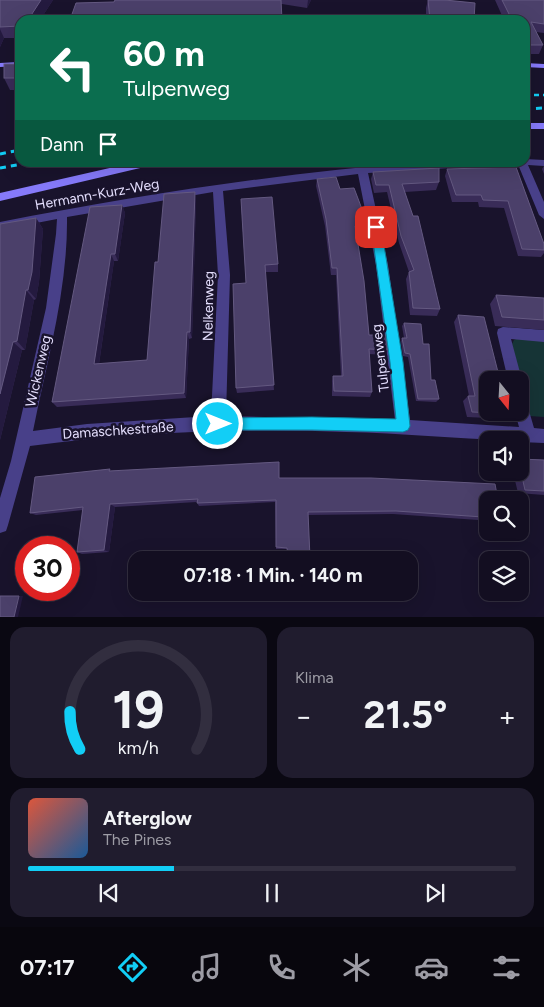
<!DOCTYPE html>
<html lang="de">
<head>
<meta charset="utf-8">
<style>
	body { margin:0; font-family:Figtree,sans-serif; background:#201c2e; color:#f1f3f6; height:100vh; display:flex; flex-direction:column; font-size:19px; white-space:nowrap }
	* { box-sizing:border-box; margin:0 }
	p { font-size:16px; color:#9d9ca5 }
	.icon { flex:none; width:28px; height:28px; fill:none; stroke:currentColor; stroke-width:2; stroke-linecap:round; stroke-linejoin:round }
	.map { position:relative; height:617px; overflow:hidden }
	.panel { display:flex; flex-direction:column; gap:10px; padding:10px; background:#0a0812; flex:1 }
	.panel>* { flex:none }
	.top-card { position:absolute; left:15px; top:15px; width:515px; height:152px; border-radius:15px; box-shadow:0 5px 20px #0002,0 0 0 1px #322e3f; background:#0b6e4f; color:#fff; overflow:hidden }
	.needle { width:32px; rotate:162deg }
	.tools { position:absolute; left:479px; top:371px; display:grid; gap:10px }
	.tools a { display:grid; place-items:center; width:50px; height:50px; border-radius:10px; background:#130e21; box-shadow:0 5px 20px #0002,0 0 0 1px #322e3f; font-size:25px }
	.speed { position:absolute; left:15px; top:536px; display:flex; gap:10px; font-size:25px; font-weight:700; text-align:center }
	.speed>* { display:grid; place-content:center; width:65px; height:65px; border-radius:50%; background:#130e21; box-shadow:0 5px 20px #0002,0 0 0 1px #322e3f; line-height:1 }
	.speed .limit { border:8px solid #d22; background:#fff; color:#111 }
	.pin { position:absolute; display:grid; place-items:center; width:42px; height:42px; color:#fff; margin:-21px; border-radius:10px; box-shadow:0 2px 8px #0006 }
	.me { position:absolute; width:55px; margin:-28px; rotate:90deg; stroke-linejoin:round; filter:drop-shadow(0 0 4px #0008) }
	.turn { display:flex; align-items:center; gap:18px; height:105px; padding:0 25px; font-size:22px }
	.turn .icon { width:65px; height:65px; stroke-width:2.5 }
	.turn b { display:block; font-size:35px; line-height:42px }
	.then { display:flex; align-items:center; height:48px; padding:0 25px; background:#0003; gap:10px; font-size:19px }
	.big { font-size:38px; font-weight:700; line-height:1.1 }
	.panel .tile { flex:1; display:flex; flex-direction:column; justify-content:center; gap:8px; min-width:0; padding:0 18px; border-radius:15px; background:#201c2e }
	.panel .dial { align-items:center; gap:0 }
	.dial svg { height:130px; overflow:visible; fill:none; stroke:#322e3f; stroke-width:7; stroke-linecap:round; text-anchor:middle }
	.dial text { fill:#f1f3f6; stroke:none }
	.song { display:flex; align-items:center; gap:15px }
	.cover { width:60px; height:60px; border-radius:8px; background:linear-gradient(135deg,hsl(10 70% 55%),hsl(210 70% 35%)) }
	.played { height:5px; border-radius:2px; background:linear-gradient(90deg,#12cef6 30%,#322e3f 30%) }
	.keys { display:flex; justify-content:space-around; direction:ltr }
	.heat { display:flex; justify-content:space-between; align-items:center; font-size:28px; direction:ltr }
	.panel .tiles { flex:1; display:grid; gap:10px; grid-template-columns:1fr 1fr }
	.tile:last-child { grid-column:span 2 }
	.trip { position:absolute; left:128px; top:551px; width:290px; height:50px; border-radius:15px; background:#130e21; box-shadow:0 5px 20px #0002,0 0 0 1px #322e3f; font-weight:700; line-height:50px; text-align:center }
	.tabs { display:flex; height:80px; justify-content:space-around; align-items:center; background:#08060d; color:#9d9ca5 }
	.tabs .icon { width:35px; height:35px }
	.tabs .on { color:#12cef6 }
	.tabs b { font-size:22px; color:#f1f3f6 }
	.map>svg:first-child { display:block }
</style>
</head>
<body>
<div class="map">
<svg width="544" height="617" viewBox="0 0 544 617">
	<rect width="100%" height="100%" fill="#19132c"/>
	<polygon fill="#163436" points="518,338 544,340 544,417 530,416 512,344 514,340"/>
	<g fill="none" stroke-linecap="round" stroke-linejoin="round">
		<g fill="#484089" fill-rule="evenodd">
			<polygon points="525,159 544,160 544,166 528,165 544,202 544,219 539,215 517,162 525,162"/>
			<path d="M 422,162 L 503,162 L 498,165 L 368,173 L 388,265 L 410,420 L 519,427 L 515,412 L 520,412 L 520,395 L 525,397 L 534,428 L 544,429 L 544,443 L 520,442 L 520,440 C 462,440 404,433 346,432 C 240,428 135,432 30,446 L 8,525 L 6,531 L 0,533 L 0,498 L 11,461 L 46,308 L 56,234 L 57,219 L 0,230 L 0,222 C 140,195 280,173 422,162 ZM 358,174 L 376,265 L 395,420 L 226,416 L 230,275 L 223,191 ZM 213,192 L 218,275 L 211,416 L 87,424 L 33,431 C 47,361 68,289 67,217 Z"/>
			<polygon points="503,327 544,330 544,342 511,339 522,380 520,384 520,380 508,380 497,333 498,329"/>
		</g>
		<g fill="#867afa" fill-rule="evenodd">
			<polygon points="20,62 20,66 0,67 0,63"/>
			<polygon points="525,63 544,64 544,68 525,67"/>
			<rect x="525" y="123" width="19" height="6"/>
			<polygon points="136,162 158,162 153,165 0,201 0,193"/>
		</g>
		<polyline stroke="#12cef6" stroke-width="2.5" stroke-dasharray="5 4" stroke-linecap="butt" points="525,95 544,95"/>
		<g stroke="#12cef6" stroke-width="3" stroke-dasharray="6 5" stroke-linecap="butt">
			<polyline points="525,109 544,108"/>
			<polyline points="0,154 20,150"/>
			<polyline points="0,168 33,162"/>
		</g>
	</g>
	<g fill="#392c58">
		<polygon points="0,0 53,0 40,20 20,20 20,38 4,38 0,47"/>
		<polygon points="115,0 311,0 307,8 282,4 71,17 114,2"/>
		<polygon points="428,0 445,0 474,20 426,20 426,8"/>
		<polygon points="495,0 544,0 544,33 536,32 543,45 539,54 525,54 525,20 504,20"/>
		<polygon points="20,64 20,90 10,90 4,78"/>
		<polygon points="544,166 544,174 542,169"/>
		<polygon points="516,167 544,244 544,253 541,257 518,256 504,208 479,207 478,202 452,202 445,176 447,169"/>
		<polygon points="373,172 439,182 436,190 405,192 440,309 437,316 410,315 406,279 409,272 399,243 387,192 374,193 371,179"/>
		<polygon points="317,179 340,189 368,225 366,232 357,232 369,335 388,350 385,355 369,354 372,392 370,397 332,396 332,381 333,376 341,376 336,275 331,275 325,226 316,186"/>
		<polygon points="241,199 278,264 278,272 265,272 274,390 237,393 236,388 246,283"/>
		<polygon points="196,200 192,338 189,339 186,398 57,407 52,402 122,205 125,213 118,261 114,261 99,364 147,360 158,262"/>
		<polygon points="36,218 43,229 39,282 36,299 34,300 25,350 22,350 0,440 0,224"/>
		<polygon points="496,295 544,298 544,330 495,326 490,304"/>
		<polygon points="458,315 488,380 515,414 509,419 467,417 463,401 468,396 469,396 454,322"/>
		<polygon points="404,323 423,344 431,380 439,399 436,402 416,401 408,357 403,356 401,341 402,338 404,338 402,326"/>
		<polygon points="520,459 544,460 544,495 518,493 513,472 520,472"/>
		<polygon points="112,471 279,478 495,484 505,535 499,536 480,536 478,520 393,514 308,515 310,558 309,559 287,559 287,549 276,549 275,502 199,506 197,503 197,502 115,507 109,552 82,554 77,552 83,510 36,515 30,513"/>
	</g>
	<g fill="#241a3f">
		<polygon points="41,0 53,0 40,20 28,20"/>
		<polygon points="308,0 311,0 307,8"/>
		<polygon points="0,29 4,38 0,47"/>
		<polygon points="195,192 196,200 192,338 190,332"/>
		<polygon points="122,205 125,213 118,261 115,254"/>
		<polygon points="36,218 43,229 39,282 36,299 28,290"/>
		<polygon points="111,254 114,261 98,370 94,364"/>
		<polygon points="26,290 34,300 25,350 17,341"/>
		<polygon points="187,332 189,339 186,398 184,393"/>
		<polygon points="13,342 22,350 0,440 0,394"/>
		<polygon points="110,504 115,507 109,552 104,550"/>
		<polygon points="19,596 23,596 18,617 14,617"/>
	</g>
	<g fill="#4b406a" stroke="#645981">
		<polygon points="0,0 41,0 28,20 20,20 20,26 0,27"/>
		<polygon points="115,0 281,0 282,20 54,20 55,18 71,17 76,3 114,2"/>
		<polygon points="428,0 445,0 475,3 474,20 430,20"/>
		<polygon points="502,0 544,0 544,24 531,22 543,45 525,45 525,20 512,20"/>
		<rect x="4" y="64" width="16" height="14"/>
		<polygon points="516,167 544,244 544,250 522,249 508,201 483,200 481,195 456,195 447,169"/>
		<polygon points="439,168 439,182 402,184 413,216 418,216 440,309 413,308 409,272 414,270 401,236 389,185 376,185 373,172"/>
		<polygon points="336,177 340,189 354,188 368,225 355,226 364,281 369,335 386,335 388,350 369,349 372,392 334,391 333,376 343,376 337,268 332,268 326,219 317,179"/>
		<polygon points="195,192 190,332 187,332 184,393 52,402 90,207 122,205 115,254 111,254 94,364 147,360 155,262 158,262 164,194"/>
		<polygon points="272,197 278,264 265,265 274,385 236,388 233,284 246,283 241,199"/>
		<polygon points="36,218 32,272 28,290 26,290 17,341 13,342 0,394 0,224"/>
		<polygon points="496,295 544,298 544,320 502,317"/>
		<polygon points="458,315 484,317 500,380 488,380 488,412 515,412 515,414 472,412 468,396 475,396"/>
		<polygon points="404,323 421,324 423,344 429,344 431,380 435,380 439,399 418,399 410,354 405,353 402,338 407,338"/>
		<polygon points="520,459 544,460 544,491 525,490 520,468"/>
		<polygon points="279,462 279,478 371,478 495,484 498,500 488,500 488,532 505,532 505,535 486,534 483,517 396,511 308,512 310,558 288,557 287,548 276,547 276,500 197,503 198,499 110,504 104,550 77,552 83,507 30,513 35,477 110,469 109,471"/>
		<polygon points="0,596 19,596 14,617 0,617"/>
	</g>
	<polygon fill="#12cef6" stroke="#0c86a0" points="376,223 381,227 403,362 410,426 408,430 403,432 312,430 218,430 213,429 211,424 213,419 218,418 312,417 396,419 390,362 371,227"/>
	<g text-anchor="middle" stroke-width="5" stroke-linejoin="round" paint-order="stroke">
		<g font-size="14" fill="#e5dffe" stroke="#19132c">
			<text transform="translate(97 194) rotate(-10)" y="5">Hermann-Kurz-Weg</text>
			<text transform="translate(208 306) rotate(-89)" y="5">Nelkenweg</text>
			<text transform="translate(380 358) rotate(-97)" y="5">Tulpenweg</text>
			<text transform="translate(38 371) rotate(-77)" y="5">Wickenweg</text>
			<text transform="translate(118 430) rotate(-4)" y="5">Damaschkestraße</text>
		</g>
	</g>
</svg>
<div class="tools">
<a><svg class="needle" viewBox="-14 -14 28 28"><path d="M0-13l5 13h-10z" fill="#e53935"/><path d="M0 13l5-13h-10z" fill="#9d9ca5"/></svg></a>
<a><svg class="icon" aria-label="sound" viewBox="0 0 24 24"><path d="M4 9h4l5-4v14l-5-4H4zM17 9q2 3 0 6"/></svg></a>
<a><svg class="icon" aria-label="search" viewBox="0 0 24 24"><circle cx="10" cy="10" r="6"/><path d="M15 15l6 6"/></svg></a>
<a><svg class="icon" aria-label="layers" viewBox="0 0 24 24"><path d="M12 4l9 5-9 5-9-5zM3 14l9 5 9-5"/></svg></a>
</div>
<div class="speed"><div class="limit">30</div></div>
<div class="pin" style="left:376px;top:227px;background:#d93025"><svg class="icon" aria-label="arrive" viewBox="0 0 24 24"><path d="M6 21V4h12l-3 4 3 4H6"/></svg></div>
<svg class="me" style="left:218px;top:424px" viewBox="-20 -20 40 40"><circle r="17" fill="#12cef6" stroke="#fff" stroke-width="3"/><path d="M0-11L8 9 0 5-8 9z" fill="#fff"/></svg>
<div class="trip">07:18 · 1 Min. · 140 m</div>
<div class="top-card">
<div class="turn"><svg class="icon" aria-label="left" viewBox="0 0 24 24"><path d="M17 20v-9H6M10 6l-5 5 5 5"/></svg><div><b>60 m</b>Tulpenweg</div></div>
<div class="then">Dann<svg class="icon" aria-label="arrive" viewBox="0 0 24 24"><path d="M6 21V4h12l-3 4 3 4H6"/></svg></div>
</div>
</div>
<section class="panel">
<div class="tiles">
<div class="tile dial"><svg viewBox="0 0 100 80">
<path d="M14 69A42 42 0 1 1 86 69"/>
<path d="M14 69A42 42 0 0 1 8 46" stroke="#12cef6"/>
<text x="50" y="56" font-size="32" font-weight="700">19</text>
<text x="50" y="72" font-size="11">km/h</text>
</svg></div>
<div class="tile"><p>Klima</p>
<div class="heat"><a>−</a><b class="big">21.5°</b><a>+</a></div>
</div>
<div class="tile">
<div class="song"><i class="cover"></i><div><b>Afterglow</b><p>The Pines</p></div></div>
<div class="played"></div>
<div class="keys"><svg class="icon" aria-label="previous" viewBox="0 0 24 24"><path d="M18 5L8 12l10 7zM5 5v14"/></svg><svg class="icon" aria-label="pause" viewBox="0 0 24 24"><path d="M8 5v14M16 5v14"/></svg><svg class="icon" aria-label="next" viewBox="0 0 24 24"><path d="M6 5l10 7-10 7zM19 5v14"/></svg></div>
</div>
</div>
</section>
<nav class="tabs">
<b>07:17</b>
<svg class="icon on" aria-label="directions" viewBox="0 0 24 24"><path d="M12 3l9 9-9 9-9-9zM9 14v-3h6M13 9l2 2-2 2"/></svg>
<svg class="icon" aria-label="music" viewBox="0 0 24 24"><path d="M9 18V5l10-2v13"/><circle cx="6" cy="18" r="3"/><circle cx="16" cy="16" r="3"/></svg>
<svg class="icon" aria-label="phone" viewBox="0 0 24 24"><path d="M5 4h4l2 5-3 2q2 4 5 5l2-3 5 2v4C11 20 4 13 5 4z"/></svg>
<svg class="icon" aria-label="climate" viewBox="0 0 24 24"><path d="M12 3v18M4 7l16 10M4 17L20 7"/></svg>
<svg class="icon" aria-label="car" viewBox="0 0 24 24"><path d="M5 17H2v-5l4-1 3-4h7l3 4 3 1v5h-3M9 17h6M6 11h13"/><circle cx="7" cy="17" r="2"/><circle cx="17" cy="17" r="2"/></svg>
<svg class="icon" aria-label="filters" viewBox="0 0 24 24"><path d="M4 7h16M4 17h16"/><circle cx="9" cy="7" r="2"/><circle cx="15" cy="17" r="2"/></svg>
</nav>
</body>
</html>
